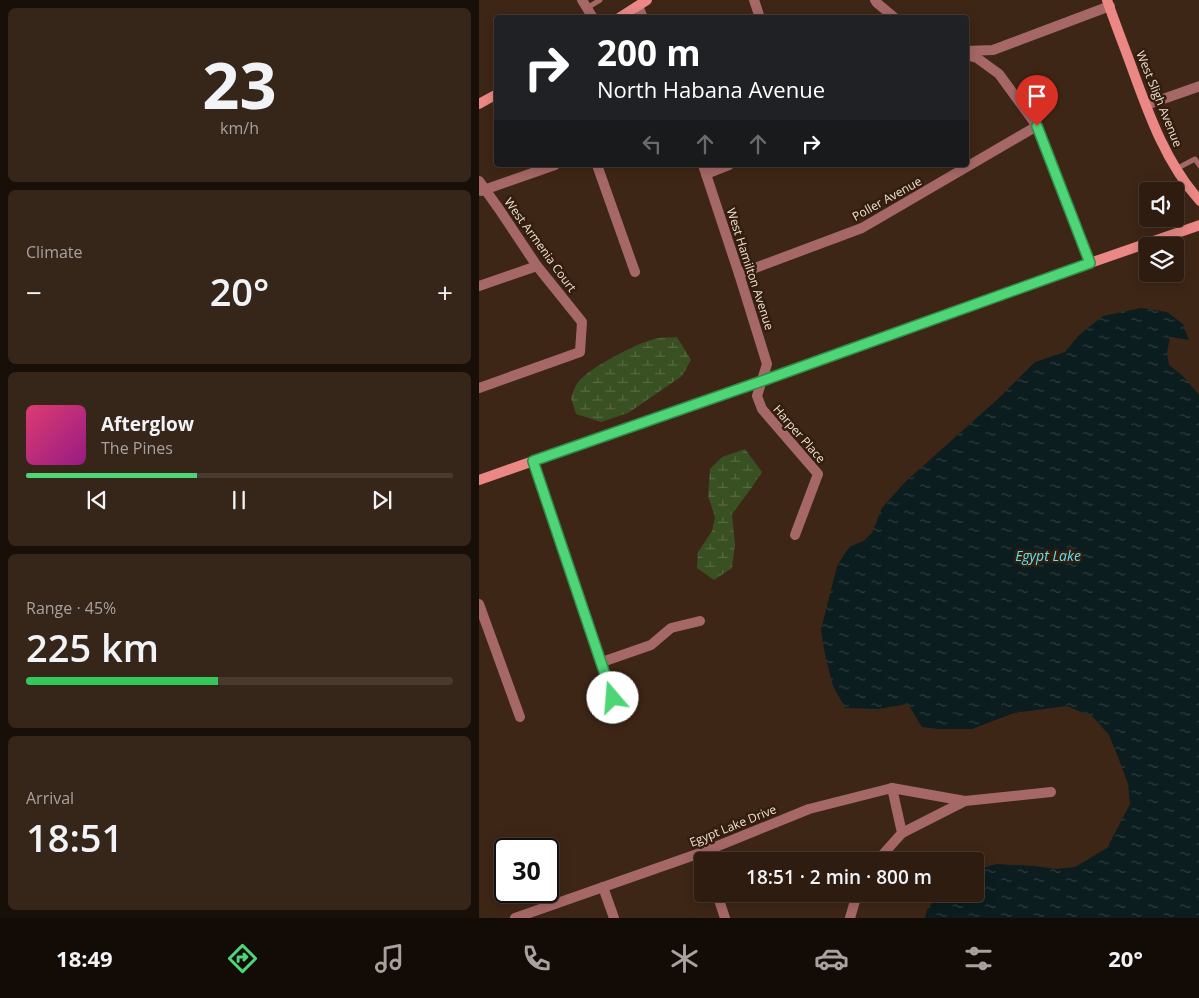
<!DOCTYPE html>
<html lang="en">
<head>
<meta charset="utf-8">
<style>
	body { margin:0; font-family:"Open Sans",sans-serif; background:#362519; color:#f1f3f6; height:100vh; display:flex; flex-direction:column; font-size:19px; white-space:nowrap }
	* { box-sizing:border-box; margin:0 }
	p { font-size:16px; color:#a7a19f }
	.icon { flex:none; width:28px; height:28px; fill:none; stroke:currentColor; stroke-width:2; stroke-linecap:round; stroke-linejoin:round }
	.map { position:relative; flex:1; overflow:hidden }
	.side { display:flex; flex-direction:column; gap:8px; padding:8px; background:#190f09; width:479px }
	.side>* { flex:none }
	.banner { position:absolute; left:15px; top:15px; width:475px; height:152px; border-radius:5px; box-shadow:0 2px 12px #0003,0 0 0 1px #493a30; background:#202124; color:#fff; overflow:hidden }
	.tools { position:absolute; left:660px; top:182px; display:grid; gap:10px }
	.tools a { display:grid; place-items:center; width:45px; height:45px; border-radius:5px; background:#2e1c10; box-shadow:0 2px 12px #0003,0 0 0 1px #493a30; font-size:25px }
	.speed { position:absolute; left:15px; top:838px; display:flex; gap:10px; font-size:25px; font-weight:700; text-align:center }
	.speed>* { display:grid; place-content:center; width:65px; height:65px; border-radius:50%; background:#2e1c10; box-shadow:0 2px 12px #0003,0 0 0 1px #493a30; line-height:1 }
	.speed .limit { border:2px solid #111; border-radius:8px; background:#fff; color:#111 }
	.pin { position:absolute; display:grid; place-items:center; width:42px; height:42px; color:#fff; margin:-51px -21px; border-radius:50% 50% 50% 0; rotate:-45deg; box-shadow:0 0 5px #0007 }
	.pin .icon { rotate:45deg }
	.me { position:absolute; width:55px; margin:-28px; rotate:342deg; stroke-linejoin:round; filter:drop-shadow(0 0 4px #0008) }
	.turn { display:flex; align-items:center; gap:18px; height:105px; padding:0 20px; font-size:22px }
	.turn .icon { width:65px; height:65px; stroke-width:2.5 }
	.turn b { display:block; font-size:35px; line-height:42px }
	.lanes { display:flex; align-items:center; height:48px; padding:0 20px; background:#0003; justify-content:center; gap:25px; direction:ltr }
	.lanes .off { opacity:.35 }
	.big { font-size:38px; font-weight:600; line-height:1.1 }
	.side .widget { flex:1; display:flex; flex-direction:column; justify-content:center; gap:8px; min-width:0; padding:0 18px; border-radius:8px; background:#362519 }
	.side .dial { align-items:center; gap:0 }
	.dial b { font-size:65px; line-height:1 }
	.song { display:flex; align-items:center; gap:15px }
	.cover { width:60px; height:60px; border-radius:8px; background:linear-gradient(135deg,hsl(340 70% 55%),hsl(310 70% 35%)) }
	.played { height:5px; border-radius:2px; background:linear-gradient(90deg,#4ed676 40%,#493a30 40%) }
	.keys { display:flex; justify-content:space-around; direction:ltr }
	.heat { display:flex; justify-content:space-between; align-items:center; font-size:28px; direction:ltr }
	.charge { height:8px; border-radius:4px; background:linear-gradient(90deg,#34c759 45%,#493a30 0) }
	.trip { position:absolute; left:215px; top:852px; width:290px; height:50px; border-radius:5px; background:#2e1c10; box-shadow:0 2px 12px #0003,0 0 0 1px #493a30; font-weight:600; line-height:50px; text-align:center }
	.tabs { display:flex; height:80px; justify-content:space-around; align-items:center; background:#120b06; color:#a7a19f }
	.tabs .icon { width:35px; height:35px }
	.tabs .selected { color:#4ed676 }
	.tabs b { font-size:22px; color:#f1f3f6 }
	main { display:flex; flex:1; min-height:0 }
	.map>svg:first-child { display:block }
</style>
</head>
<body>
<main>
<section class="side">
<div class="widget dial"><b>23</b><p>km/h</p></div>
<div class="widget"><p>Climate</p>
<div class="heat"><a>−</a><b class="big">20°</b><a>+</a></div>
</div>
<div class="widget">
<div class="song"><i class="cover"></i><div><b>Afterglow</b><p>The Pines</p></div></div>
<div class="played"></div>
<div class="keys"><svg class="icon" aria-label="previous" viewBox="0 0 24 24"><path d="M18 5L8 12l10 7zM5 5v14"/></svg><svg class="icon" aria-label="pause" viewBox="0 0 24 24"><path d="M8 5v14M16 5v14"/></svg><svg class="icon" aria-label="next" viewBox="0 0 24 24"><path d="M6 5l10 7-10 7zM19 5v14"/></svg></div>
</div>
<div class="widget"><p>Range · 45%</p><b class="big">225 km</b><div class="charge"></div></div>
<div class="widget"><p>Arrival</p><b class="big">18:51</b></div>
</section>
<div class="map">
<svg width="721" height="918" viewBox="0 0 721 918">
	<defs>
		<pattern id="wetland-marsh" width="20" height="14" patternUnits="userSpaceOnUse" patternTransform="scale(1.25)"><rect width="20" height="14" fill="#395022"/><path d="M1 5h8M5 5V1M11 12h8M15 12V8" fill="none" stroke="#566941"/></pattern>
		<pattern id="water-ripples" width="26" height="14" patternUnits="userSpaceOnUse" patternTransform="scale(1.25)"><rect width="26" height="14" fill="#0b1d1f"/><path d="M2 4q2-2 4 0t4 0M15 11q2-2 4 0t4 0" fill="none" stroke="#2f3d3f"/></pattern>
	</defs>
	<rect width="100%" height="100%" fill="#3e2616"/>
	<g fill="url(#wetland-marsh)">
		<path d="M 198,337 L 212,360 L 203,376 L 149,413 L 122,422 L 97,414 L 92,398 C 94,393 96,385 100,381 C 112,367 156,344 175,339 C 182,337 191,338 198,337 Z"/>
		<polygon points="266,449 283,472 271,490 253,514 256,544 253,568 235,580 218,568 219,552 233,531 236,517 229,496 231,469 243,457"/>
	</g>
	<polygon fill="url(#water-ripples)" points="662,308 688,312 704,324 710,340 691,337 688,353 690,365 704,376 720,395 720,918 446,918 448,910 459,894 496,894 496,870 497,870 517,864 555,866 577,869 596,867 628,848 651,804 649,784 639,757 630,735 614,717 588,706 535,713 493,729 459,729 443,727 429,704 399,709 366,708 354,686 346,655 342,630 358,566 370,547 384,541 393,533 403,508 426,482 520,398 556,362 586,352 600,335 624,316"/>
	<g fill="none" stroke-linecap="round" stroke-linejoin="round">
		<g stroke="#a66866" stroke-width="5">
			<polyline points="108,8 121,0"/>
			<polyline points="697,169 716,159 721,166"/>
		</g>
		<g stroke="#a66866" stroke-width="10">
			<polyline points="103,0 114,18"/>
			<polyline points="275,0 281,18"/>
			<polyline points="396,0 398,3 416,18"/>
			<polyline points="159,6 164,18"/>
			<polyline points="488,51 514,50 631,6"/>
			<polyline points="488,55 498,58 520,74 558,126 611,263"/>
			<polyline points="667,105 721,86"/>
			<polyline points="118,165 156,272"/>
			<polyline points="224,165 260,274 288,364 278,396 283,409 339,474 316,535"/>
			<polyline points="227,174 250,165"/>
			<polyline points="0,181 20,209 58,266 103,322 101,352 0,388"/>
			<polyline points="2,191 76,165"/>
			<polyline points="260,274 383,228 558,126"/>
			<polyline points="0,286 58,266"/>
			<polyline points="54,461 134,698"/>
			<polyline points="0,604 41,717"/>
			<polyline points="123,662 172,645 192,628 221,621"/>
			<polyline points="423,833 486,801 572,792"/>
			<polyline points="224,852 227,861"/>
			<polyline points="398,861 423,833 413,788"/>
			<polyline points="124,887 135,918"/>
			<polyline points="238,894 246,918"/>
			<polyline points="36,918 224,852 330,809 413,788 486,801"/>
			<polyline points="371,918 378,894"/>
		</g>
		<g stroke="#eb8885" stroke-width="10">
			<path d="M 628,0 C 636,23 645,46 653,68 C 670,115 687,163 721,201"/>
			<polyline points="140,18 168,0"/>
			<polyline points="0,104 18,94"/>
			<polyline points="0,480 283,381 611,263 721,225"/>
		</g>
	</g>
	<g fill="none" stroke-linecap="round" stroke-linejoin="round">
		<g stroke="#338b4d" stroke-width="12">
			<polyline id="route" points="134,698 54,461 283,381 611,263 558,126"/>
		</g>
		<use href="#route" stroke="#4ed676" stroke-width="9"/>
	</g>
	<g text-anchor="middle" stroke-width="5" stroke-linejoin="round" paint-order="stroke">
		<g font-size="12" fill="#efdfd5" stroke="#331d0c">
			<text transform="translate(680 99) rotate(68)" y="4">West Sligh Avenue</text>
			<text transform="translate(408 199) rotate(-29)" y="4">Poller Avenue</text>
			<text transform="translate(61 245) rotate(54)" y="4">West Armenia Court</text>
			<text transform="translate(271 269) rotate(72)" y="4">West Hamilton Avenue</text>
			<text transform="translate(320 434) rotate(49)" y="4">Harper Place</text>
			<text transform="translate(254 826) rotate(-22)" y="4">Egypt Lake Drive</text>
		</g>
		<g font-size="14" font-style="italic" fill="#5ce4f6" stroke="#331d0c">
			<text x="569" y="561">Egypt Lake</text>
		</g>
	</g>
</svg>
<div class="tools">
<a><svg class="icon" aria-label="sound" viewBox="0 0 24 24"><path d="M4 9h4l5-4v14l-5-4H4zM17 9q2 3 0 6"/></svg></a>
<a><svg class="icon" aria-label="layers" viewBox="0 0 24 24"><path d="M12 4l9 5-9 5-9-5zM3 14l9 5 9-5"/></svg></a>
</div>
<div class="speed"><div class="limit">30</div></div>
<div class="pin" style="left:558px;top:126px;background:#d93025"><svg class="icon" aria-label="arrive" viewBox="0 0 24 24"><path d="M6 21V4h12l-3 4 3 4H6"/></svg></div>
<svg class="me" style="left:134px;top:698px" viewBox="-20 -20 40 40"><circle r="19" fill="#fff"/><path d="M0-13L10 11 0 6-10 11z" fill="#4ed676"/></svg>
<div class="trip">18:51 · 2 min · 800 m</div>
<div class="banner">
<div class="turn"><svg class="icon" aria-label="right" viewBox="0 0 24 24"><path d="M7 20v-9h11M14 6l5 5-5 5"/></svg><div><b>200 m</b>North Habana Avenue</div></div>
<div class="lanes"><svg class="icon off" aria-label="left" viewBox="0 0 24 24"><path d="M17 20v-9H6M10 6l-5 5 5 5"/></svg><svg class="icon off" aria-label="ahead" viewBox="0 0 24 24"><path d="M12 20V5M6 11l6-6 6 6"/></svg><svg class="icon off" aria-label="ahead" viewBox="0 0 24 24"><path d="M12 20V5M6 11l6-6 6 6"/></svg><svg class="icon" aria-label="right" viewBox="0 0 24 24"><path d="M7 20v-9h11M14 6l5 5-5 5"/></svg></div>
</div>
</div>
</main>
<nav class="tabs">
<b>18:49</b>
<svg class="icon selected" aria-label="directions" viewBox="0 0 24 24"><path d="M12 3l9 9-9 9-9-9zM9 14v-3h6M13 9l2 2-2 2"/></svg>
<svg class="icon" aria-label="music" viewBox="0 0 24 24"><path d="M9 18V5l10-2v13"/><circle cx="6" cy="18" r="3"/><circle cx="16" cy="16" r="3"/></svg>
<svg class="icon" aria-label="phone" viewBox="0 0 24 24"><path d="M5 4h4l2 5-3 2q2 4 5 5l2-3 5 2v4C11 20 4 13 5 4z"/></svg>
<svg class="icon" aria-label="climate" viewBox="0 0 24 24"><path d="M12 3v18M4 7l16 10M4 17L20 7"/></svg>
<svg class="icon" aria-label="car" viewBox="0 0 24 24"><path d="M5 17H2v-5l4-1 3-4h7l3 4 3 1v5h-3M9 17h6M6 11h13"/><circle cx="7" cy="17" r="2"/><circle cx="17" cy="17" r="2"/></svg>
<svg class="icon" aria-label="filters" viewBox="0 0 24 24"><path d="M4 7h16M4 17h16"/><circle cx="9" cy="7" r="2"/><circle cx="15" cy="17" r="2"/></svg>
<b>20°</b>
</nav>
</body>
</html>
